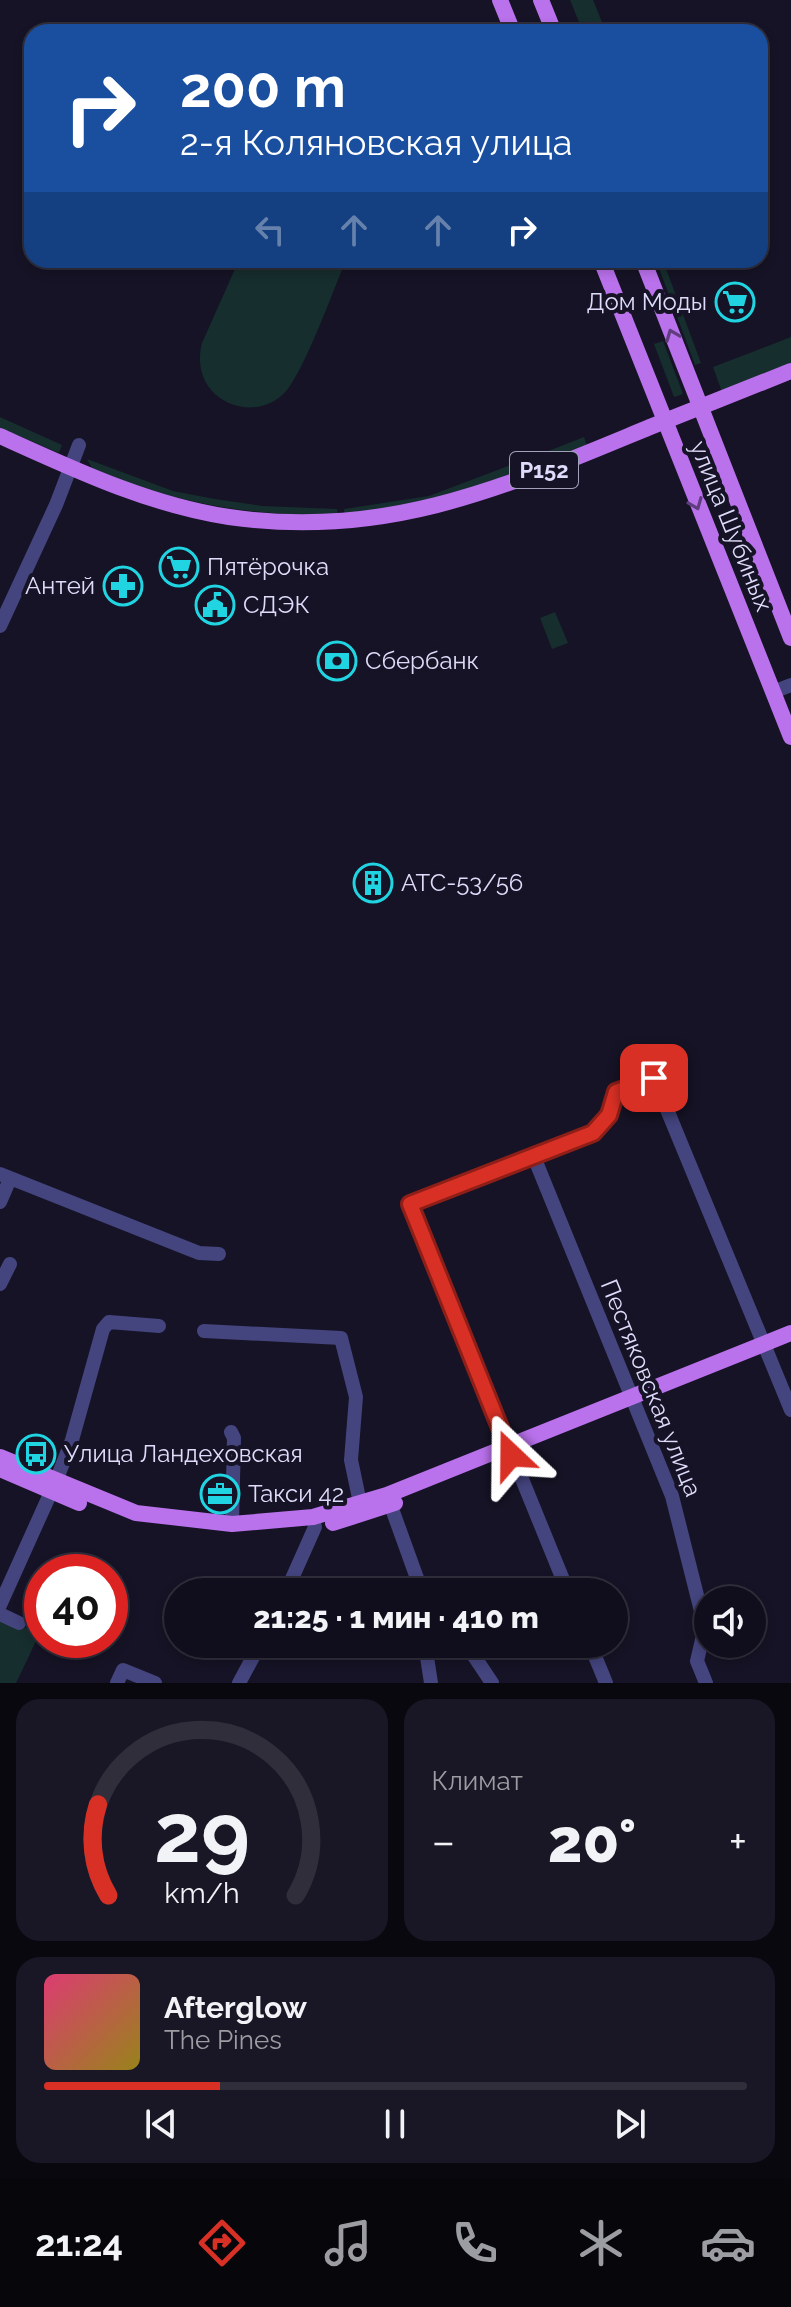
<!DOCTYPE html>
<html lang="ru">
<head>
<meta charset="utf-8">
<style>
	body { margin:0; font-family:Raleway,sans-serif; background:#191725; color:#f1f3f6; height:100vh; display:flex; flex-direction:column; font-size:30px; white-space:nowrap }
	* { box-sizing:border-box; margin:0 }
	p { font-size:26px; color:#9c9ca3 }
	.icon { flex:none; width:44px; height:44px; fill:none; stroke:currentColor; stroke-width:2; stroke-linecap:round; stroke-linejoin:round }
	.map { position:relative; height:1683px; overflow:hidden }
	.sheet { display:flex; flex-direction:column; gap:16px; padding:16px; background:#09080f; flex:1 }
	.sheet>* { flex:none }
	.guide { position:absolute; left:24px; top:24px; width:744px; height:244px; border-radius:24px; box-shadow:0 4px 12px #0003,0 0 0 2px #302e3b; background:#1a4fa0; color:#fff; overflow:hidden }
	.controls { position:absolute; left:694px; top:1586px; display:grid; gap:16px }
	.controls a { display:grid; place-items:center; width:72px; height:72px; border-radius:50%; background:#100e1c; box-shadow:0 4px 12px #0003,0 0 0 2px #302e3b; font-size:40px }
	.speed { position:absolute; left:24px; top:1554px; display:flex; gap:16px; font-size:40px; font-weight:700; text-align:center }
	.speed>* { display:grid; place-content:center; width:104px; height:104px; border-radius:50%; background:#100e1c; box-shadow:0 4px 12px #0003,0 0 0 2px #302e3b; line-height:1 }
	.speed .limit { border:12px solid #d22; background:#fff; color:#111 }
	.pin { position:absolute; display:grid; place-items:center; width:68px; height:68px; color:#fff; margin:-34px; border-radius:16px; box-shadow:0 4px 12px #0006 }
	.me { position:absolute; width:88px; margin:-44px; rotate:337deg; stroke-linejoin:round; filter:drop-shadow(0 0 6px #0008) }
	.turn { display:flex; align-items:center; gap:28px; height:168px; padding:0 24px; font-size:36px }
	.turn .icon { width:104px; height:104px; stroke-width:2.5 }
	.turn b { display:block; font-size:56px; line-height:68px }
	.lanes { display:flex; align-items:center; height:76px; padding:0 24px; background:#0003; justify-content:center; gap:40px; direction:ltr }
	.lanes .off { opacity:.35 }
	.big { font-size:60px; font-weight:800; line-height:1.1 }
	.sheet .tile { flex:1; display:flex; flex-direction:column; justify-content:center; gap:12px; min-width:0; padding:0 28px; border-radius:24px; background:#191725 }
	.sheet .dial { align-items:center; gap:0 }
	.dial svg { height:208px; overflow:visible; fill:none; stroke:#302e3b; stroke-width:7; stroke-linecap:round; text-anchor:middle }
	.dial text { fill:#f1f3f6; stroke:none }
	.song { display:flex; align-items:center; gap:24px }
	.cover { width:96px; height:96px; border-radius:12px; background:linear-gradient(135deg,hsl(340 70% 55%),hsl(50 70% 35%)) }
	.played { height:8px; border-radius:4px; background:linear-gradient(90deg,#d93025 25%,#302e3b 25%) }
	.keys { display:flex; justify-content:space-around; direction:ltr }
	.heat { display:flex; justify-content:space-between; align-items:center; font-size:44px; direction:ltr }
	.sheet .tiles { flex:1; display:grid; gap:16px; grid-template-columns:1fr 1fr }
	.tile:last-child { grid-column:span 2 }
	.trip { position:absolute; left:164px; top:1578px; width:464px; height:80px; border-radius:40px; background:#100e1c; box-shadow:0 4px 12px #0003,0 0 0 2px #302e3b; font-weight:800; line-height:80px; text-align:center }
	.menu { display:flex; height:128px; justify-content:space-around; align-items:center; background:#06060b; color:#9c9ca3 }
	.menu .icon { width:56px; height:56px }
	.menu .on { color:#d93025 }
	.menu b { font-size:36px; color:#f1f3f6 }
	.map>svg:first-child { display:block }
</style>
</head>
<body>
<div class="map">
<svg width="791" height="1683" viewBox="0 0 791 1683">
	<rect width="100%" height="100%" fill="#151325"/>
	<g fill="#162e2d">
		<polygon points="570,0 593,0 606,32 583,32"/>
		<path d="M 239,260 L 346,260 C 333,291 306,366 287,390 C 269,412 236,413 215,394 C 201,381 197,362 202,343 Z"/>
		<polygon points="665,266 701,363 695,365 659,268"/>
		<polygon points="791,337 791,365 722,392 713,367"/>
		<polygon points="663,341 683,394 674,397 654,344"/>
		<polygon points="0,417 62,445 59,453 0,428"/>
		<polygon points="584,437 587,446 531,468 528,459"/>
		<path d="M 87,459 L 173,491 L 215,499 L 263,506 L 337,509 L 338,517 C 246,514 178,505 92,468 Z"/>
		<polygon points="516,463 520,470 460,493 345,516 344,509 429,496"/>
		<polygon points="555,612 568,643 552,649 540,618"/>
		<polygon points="0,1614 39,1635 16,1683 0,1683"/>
	</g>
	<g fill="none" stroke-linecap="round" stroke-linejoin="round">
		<g stroke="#44447e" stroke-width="14">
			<polyline points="0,626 56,505 79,445"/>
			<polyline points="773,692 791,685"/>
			<polyline points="534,1157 672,1496 705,1627 697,1661 706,1683"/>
			<polyline points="0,1174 199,1253 219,1254"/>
			<polyline points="0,1202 10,1179"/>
			<polyline points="0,1284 10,1264"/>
			<polyline points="204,1331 341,1338 356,1397 351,1460 360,1503"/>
			<polyline points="231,1432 234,1438 232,1524"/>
			<polyline points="56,1481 72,1440 103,1329 109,1322 159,1326"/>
			<polyline points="387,1495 422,1592"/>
			<polyline points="286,1592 315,1527 313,1517"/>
			<polyline points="568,1592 410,1204 593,1133 609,1115 616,1092 654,1078 791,1410"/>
			<polyline points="0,1605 51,1492"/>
			<polyline points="0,1614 19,1623"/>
			<polyline points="425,1644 431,1683"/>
			<polyline points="466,1644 492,1683"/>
			<polyline points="590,1644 606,1683"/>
			<polyline points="117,1683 123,1670 155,1683"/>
			<polyline points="239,1683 260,1644"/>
		</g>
		<g stroke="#ba71ec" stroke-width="16">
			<polyline points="500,0 513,32"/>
			<polyline points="541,0 554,32"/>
			<polyline points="601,260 791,737"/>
			<polyline points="643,260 791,638"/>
			<path d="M 0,436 C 73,469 149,505 229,517 C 388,540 507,486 650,427 C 697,408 744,390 791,371"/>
			<polyline points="0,1457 136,1513 232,1524 313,1517 387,1495 791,1333"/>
			<polyline points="0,1469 79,1503"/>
			<polyline points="333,1523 395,1503"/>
		</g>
	</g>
	<defs><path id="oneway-chevron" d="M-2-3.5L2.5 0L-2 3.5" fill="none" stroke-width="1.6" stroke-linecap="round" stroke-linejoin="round" transform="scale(2)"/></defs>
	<g stroke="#5f3d7f">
		<use href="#oneway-chevron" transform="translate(672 335) rotate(-111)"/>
		<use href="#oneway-chevron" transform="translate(696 504) rotate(68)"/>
	</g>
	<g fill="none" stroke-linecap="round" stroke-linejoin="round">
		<g stroke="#8d1f18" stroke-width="20">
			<polyline id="route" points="511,1455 410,1204 593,1133 609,1115 616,1092 654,1078"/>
		</g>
		<use href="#route" stroke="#d93025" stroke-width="14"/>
	</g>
	<defs>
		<g id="supermarket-ring" transform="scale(2)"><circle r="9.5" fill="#151325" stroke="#21d4e1" stroke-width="1.5"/><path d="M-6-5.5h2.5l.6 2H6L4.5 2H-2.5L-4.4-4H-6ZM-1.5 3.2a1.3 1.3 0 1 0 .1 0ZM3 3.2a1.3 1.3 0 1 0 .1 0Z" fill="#21d4e1"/></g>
		<g id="pharmacy-ring" transform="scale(2)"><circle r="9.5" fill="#151325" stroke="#21d4e1" stroke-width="1.5"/><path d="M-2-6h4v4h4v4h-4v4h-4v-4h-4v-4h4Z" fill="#21d4e1"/></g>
		<g id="civic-ring" transform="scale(2)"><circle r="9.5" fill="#151325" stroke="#21d4e1" stroke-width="1.5"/><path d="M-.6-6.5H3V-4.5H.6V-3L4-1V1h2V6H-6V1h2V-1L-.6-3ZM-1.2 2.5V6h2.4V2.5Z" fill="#21d4e1"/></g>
		<g id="bank-ring" transform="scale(2)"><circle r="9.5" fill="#151325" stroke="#21d4e1" stroke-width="1.5"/><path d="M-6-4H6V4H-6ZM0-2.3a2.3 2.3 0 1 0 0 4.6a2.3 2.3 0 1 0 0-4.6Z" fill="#21d4e1"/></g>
		<g id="building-ring" transform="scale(2)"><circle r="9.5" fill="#151325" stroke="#21d4e1" stroke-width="1.5"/><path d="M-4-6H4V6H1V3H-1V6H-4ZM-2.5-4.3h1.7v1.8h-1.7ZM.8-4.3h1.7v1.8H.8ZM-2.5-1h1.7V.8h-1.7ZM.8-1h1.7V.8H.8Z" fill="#21d4e1"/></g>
		<g id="bus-ring" transform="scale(2)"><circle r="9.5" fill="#151325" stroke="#21d4e1" stroke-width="1.5"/><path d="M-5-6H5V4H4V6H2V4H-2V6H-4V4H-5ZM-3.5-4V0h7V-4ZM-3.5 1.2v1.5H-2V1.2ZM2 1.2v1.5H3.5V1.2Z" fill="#21d4e1"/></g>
		<g id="office-ring" transform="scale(2)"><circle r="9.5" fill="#151325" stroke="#21d4e1" stroke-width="1.5"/><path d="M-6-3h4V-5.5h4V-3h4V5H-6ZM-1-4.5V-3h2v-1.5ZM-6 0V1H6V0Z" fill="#21d4e1"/></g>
	</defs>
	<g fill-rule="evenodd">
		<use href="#supermarket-ring" x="735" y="302"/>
		<use href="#supermarket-ring" x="179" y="567"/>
		<use href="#pharmacy-ring" x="123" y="586"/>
		<use href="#civic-ring" x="215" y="605"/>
		<use href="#bank-ring" x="337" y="661"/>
		<use href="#building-ring" x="373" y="883"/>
		<use href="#bus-ring" x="36" y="1454"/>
		<use href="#office-ring" x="220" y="1494"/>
	</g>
	<g text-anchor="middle" stroke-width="8" stroke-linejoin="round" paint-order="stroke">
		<rect fill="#151325" stroke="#a2a0ba" stroke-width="2" x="510" y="452" width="68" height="36" rx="6"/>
		<g font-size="22" font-weight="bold" fill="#dedcfa">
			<text x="544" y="478">Р152</text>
		</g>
		<g font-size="24" fill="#dedcfa" stroke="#151325" text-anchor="start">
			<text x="707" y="310" text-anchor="end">Дом Моды</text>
			<text x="207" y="575">Пятёрочка</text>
			<text x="95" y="594" text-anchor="end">Антей</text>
			<text x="243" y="613">СДЭК</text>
			<text x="365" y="669">Сбербанк</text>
			<text x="401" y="891">АТС-53/56</text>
			<text x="64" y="1462">Улица Ландеховская</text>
			<text x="248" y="1502">Такси 42</text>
		</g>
		<g font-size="24" fill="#dedcfa" stroke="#151325">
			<text transform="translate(731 526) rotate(68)" y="8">улица Шубиных</text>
			<text transform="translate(651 1388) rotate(68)" y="8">Пестяковская улица</text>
		</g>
	</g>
</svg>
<div class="controls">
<a><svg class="icon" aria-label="sound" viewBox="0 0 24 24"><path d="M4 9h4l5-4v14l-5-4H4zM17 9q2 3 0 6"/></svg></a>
</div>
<div class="speed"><div class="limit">40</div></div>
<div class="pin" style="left:654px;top:1078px;background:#d93025"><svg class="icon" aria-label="arrive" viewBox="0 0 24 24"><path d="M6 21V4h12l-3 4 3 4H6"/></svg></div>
<svg class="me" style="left:511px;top:1455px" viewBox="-20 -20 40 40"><path d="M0-17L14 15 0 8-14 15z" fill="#d93025" stroke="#fff" stroke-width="4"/></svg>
<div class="trip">21:25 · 1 мин · 410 m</div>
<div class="guide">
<div class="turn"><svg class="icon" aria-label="right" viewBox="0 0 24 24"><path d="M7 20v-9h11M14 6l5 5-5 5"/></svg><div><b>200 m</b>2-я Коляновская улица</div></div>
<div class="lanes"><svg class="icon off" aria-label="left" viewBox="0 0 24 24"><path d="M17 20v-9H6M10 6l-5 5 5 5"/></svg><svg class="icon off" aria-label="ahead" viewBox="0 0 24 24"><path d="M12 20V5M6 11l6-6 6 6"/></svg><svg class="icon off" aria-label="ahead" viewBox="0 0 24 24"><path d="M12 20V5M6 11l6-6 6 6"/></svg><svg class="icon" aria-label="right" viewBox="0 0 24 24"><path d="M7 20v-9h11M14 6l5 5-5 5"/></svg></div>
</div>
</div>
<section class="sheet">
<div class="tiles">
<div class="tile dial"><svg viewBox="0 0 100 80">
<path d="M14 69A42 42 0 1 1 86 69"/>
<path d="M14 69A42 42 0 0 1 10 34" stroke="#d93025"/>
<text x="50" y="56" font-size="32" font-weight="700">29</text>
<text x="50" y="72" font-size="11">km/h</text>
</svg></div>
<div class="tile"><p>Климат</p>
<div class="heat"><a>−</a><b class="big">20°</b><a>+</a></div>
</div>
<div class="tile">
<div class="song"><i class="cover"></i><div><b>Afterglow</b><p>The Pines</p></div></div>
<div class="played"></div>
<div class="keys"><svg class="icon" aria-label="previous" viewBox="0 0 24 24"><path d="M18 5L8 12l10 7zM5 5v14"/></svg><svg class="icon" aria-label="pause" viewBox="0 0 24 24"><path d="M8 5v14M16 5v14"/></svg><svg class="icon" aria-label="next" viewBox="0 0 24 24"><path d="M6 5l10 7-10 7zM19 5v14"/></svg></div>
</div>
</div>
</section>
<nav class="menu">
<b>21:24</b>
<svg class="icon on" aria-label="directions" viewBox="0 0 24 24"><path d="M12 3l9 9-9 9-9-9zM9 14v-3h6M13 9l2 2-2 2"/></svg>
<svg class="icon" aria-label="music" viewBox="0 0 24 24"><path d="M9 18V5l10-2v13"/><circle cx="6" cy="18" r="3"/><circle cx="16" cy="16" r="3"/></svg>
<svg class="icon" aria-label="phone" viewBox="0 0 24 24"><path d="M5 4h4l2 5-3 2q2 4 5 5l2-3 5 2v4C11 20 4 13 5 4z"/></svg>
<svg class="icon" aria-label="climate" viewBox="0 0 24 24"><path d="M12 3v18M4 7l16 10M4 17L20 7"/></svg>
<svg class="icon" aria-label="car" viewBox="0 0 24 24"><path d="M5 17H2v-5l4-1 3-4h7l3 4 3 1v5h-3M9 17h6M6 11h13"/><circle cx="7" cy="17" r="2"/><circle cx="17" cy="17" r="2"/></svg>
</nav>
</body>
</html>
